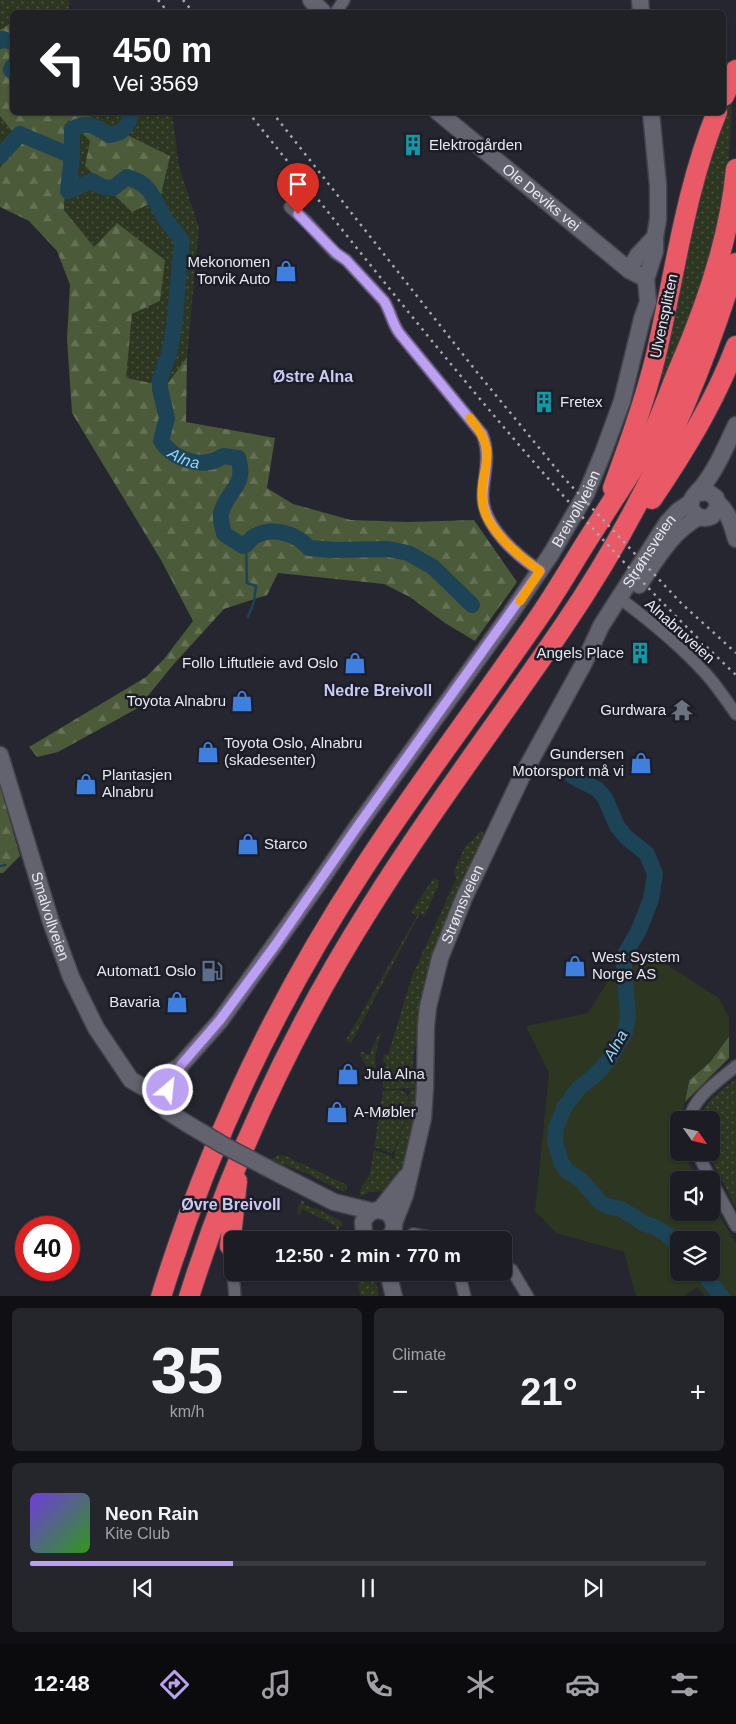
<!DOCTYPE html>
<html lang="en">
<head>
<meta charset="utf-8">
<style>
	body { margin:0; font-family:Arial,sans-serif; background:#25252c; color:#f1f3f6; height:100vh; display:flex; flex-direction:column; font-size:19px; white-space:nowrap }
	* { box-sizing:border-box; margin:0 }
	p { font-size:16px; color:#a0a1a6 }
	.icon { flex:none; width:28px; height:28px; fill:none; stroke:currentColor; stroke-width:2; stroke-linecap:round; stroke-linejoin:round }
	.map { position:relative; height:1296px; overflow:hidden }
	.side { display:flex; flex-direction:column; gap:12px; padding:12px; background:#0f0f14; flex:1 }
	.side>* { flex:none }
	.hud { position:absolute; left:10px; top:10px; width:716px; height:105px; border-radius:8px; box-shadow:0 1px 4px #0004,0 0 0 1px #3a3a41; background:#202124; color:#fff; overflow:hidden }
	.needle { width:32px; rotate:124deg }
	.buttons { position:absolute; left:670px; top:1111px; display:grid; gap:10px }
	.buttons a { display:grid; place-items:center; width:50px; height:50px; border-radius:8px; background:#1c1c24; box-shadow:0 1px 4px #0004,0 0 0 1px #3a3a41; font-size:25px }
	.speed { position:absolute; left:15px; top:1216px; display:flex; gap:10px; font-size:25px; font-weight:700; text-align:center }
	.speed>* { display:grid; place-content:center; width:65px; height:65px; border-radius:50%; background:#1c1c24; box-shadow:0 1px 4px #0004,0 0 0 1px #3a3a41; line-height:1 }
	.speed .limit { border:8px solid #d22; background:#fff; color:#111 }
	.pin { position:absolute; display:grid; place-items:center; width:42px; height:42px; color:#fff; margin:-51px -21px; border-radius:50% 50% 50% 0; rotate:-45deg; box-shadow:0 0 5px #0007 }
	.pin .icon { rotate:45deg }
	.me { position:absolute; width:55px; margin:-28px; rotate:28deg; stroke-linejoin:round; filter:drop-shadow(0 0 4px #0008) }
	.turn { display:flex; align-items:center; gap:18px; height:105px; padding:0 20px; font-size:22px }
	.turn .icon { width:65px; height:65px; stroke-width:2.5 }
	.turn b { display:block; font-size:35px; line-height:42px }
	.big { font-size:38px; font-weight:700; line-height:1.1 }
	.side .card { flex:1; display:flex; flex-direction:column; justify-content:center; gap:8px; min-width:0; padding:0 18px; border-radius:8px; background:#25252c }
	.side .dial { align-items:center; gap:0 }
	.dial b { font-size:65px; line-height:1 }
	.song { display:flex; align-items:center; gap:15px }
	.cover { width:60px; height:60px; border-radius:8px; background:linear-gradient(135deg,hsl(260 70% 55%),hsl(110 70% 35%)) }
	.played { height:5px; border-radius:2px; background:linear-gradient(90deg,#bca0f2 30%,#3a3a41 30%) }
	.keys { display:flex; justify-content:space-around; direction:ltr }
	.heat { display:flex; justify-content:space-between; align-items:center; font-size:28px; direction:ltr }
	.side .tiles { flex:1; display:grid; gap:12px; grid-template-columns:1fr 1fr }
	.card:last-child { grid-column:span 2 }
	.trip { position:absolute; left:224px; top:1231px; width:288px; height:50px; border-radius:8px; background:#1c1c24; box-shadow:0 1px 4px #0004,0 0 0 1px #3a3a41; font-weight:700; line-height:50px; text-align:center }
	.tabs { display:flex; height:80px; justify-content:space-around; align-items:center; background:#0b0b0e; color:#a0a1a6 }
	.tabs .icon { width:35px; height:35px }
	.tabs .on { color:#bca0f2 }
	.tabs b { font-size:22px; color:#f1f3f6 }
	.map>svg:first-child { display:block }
</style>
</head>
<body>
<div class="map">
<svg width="736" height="1297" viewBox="0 0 736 1297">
	<defs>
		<pattern id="grass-dots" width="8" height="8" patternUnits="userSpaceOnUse" patternTransform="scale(1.25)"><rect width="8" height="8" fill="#2c3620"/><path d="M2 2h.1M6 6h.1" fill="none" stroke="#4b5341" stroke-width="1.8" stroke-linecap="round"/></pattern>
		<pattern id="forest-firs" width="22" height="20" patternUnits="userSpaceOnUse" patternTransform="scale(1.25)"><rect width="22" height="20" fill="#4b5a39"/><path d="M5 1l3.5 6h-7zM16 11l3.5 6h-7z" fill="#657256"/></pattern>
	</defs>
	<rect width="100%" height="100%" fill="#262630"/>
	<g fill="url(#grass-dots)">
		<polygon points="0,0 70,0 68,12 12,12 12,22 0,30"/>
		<path d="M 732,96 C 731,150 726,204 711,255 C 698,298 682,340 665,381 L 658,380 L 706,169 Z"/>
		<polygon points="83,113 172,113 179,166 199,228 187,357 167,386 125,378 132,314 160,301 94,247 64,210 68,120 90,141 132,212"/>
		<polygon points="0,116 18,139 0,168"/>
		<polygon points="481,831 485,836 418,1037 413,1056 413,1073 417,1088 385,1089 383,1087 383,1066 386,1066 386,1063 383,1062 384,1054 388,1055 412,976 456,879 454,871 459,860 461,859 460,857 465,846 474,839 479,832"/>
		<polygon points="436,878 439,881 438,886 424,917 420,913 351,1043 346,1040 417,916 411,912 433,879"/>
		<polygon points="379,1033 381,1033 375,1056 376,1074 368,1070 360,1054 361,1051 369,1055"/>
		<path d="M 736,1079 L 736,1208 L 708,1153 L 711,1152 L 711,1120 L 699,1120 C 705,1101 720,1091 736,1079 Z"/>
		<path d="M 411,1089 L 417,1089 C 414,1118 411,1163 391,1185 L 394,1161 L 390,1186 L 387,1191 L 370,1192 L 359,1197 L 362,1185 L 369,1177 L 374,1150 L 391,1156 L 394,1160 C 395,1142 405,1126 408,1109 C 410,1102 407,1095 411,1089 Z"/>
		<path d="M 383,1091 C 388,1091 397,1089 403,1091 C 417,1094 397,1140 395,1150 L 391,1153 L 374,1147 Z"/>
		<polygon points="278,1155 286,1156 347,1185 347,1189 344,1192 308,1174 271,1160"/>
		<polygon points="301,1200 305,1202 304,1204 314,1209 316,1208 341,1221 342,1226 339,1228 334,1239 336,1226 302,1209 300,1214 298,1214 297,1212"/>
		<polygon points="357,1273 374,1273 379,1296 360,1296"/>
	</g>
	<g fill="url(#forest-firs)">
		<polygon points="12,22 12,112 83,113 170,156 160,199 132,212 85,166 90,141 68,120 64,210 94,247 117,223 165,260 160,301 132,314 126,378 166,386 187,357 186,422 275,438 267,488 293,504 351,520 408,522 474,520 517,582 475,641 445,623 410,597 384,584 278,573 267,595 224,609 173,665 138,708 58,752 37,757 29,747 146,677 164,659 193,621 161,560 72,413 67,339 70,285 57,251 29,221 0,207 0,168 18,139 0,116 0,30"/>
		<polygon points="0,786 20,856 3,873 0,873"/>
		<polygon points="729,1036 729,1058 685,1102 689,1080 710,1062"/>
	</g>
	<path fill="#2c3620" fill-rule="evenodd" d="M 653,956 L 719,998 L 729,1018 L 729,1036 L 710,1062 L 689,1080 L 681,1120 L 679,1120 L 679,1152 L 685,1153 L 690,1166 L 698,1180 L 679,1180 L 679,1212 L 711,1212 L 711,1202 L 736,1243 L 736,1296 L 705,1296 L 697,1287 L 684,1296 L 636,1296 L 624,1252 L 556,1233 L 535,1211 L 549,1073 L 526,1026 L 588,1013 L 611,976 ZM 679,1240 L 711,1240 L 711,1272 L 679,1272 Z"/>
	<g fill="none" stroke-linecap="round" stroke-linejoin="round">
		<g stroke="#1d4357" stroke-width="2.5">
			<polyline points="246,545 247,583 256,586 254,601 248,617"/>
			<polyline points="0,866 5,865"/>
		</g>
		<g stroke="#1d4357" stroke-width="16">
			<polyline points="0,41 3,39 12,42"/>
			<polyline points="12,67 11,70 12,71"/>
			<path id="s1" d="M 0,156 L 20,134 L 72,156 L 68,191 L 92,181 L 103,187 L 113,188 L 127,177 C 150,184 152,195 163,215 C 168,224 176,232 182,241 L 174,327 L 169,354 L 160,379 L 160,389 L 167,418 L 161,441 C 174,460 204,470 223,456 L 238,458 C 248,486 225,492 221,514 C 220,520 223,528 224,534 L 243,546 C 249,544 250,538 255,536 C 273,526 297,534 309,548 L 334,550 L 388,549 L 408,553 L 433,567 L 472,605"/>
			<path d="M 72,156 L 72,129 C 88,121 95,126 109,135 C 123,134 129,127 131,112"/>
			<polyline points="572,776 597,789 605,798 617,826 626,837 647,854 655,874 651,899 639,930 625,954 624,967 628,1016 625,1032 609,1060 594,1076 578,1089 564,1108 556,1128 555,1141 561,1162 567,1171 581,1180 600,1202 607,1206 621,1209 645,1224 655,1227 668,1235 679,1246"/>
			<polyline points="702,1272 722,1297"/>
		</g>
		<g stroke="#43434c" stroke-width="14">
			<g id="street">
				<polyline points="336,12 344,0"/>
				<path d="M 290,207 L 306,221 L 335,253 L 346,260 L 384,301 C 391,312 392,324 400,334 L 482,434 C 491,455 484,473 483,494 C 481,525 517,555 540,571"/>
				<path d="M 618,597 C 649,620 680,645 706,674 C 717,686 726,700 736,714"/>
				<path d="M 689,1120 C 694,1096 719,1081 736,1066"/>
				<polyline points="697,1152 711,1180"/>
				<polyline points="711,1180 736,1226"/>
				<polyline points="413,1234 446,1240"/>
				<polyline points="230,1246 232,1272"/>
				<polyline points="502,1264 512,1270 528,1297"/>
				<polyline points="233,1272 235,1297"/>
				<polyline points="459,1272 465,1297"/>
			</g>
		</g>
		<g stroke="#43434c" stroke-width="19">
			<g id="secondary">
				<polyline points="311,0 323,12"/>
				<polyline points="640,0 641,12"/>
				<path id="s2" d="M 438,112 L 629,270 L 646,279"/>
				<polyline points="629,270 638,255 655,237"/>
				<path d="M 697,493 L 708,492 L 716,498 L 718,507 L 712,516 C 702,521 689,515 691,502 C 692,496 699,491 702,487 C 717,468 726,446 736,425"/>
				<path d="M 718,503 C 729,513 732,525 736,539"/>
				<path d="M 639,585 C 656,560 671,532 699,517"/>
				<path id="s3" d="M 0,755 L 51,922 L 71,977 L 96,1028 L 131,1080 L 152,1092"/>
				<path d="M 179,1067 C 170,1072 152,1078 151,1090 L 167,1111 L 186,1123"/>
				<path id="s4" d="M 168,1087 L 176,1078 L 181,1065 L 220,1021 L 318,884 L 357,827 L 509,616 L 551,554 L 586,494 L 603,453 L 622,401 L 642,319 L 648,302 L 646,279 L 655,251 L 655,237 L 658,219 L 658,185 L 651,112"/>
				<polyline points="279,1174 334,1202 371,1211"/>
				<polyline points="380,1210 406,1177"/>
				<path id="s5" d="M 394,1223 L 405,1195 L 423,1118 L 425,1088 L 426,1026 L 428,1007 L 440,958 L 464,898 L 521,778 L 584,663 L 601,626 L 667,523 L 678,511 L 691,502"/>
				<path d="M 371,1240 L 364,1234 L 363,1222 C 368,1211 377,1207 388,1213 C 397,1222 396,1233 385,1240"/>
				<polyline points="388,1272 394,1297"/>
			</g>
		</g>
		<g stroke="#43434c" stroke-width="22">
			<g id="highway">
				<polyline points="724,96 736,70"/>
				<path d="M 613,488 C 629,444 645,400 656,355 C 675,274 685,190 717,112"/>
				<path d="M 652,499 C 685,450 715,401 736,346"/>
				<polyline points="230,1246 237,1181"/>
				<path d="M 161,1297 C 208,1145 276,1002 363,869 C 420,781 484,698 543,611 C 563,581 581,549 601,519 C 617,493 634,470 648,443 C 661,418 669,391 680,366 C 707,304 730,236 736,169"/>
				<path d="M 189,1297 C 232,1160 293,1030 370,908 C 430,812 499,721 563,627 C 639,516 697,392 736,263"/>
			</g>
		</g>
		<use href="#street" stroke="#62636e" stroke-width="11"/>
		<use href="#secondary" stroke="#62636e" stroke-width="16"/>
		<use href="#highway" stroke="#e95a66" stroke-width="20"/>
		<g stroke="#a5a6ae" stroke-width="2.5" stroke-dasharray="2.5 5" stroke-linecap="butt">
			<polyline points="158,0 168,12"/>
			<polyline points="183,0 193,12"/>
			<path d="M 248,112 C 404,306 555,504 736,675"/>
			<polyline points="272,112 476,371 563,477 682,604 736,653"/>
		</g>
		<g stroke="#43434c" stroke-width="19" stroke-linecap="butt">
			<polyline id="secondary-bridge" points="186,1123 223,1145 279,1174"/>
		</g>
		<use href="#secondary-bridge" stroke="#62636e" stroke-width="16"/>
	</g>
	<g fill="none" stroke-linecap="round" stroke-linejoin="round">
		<g stroke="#7a689d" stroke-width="12">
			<path id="route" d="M 168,1090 L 181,1065 L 220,1020 L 276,944 L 357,827 L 540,571 C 517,556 481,525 483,494 C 484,473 491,455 482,434 L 400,334 C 392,324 391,312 384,301 L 346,260 L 336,253 L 298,214"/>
		</g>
		<use href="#route" stroke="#bca0f2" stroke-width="9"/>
		<path stroke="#f59e0b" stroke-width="9" d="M 470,418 C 503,458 477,466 483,505 C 487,530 521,558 540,571 L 520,601"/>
	</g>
	<defs>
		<g id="building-bare" transform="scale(1.725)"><path d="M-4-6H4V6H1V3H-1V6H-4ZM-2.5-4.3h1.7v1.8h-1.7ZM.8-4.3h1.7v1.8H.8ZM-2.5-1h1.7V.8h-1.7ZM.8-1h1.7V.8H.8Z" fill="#0f9aa8" stroke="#1c1d26" stroke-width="2.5" paint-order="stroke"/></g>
		<g id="shop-bare" transform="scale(1.725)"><path d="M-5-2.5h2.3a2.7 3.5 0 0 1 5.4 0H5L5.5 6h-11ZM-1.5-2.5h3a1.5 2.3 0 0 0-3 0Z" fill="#3f7fe0" stroke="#1c1d26" stroke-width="2.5" paint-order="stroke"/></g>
		<g id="temple-bare" transform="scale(1.725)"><path d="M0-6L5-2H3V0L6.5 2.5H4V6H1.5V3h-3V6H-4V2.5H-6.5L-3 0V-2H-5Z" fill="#6b7280" stroke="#1c1d26" stroke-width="2.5" paint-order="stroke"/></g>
		<g id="fuel-bare" transform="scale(1.725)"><path d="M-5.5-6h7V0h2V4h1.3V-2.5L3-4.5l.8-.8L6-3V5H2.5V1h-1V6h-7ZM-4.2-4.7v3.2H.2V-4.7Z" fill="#5c6f8a" stroke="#1c1d26" stroke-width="2.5" paint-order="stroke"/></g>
	</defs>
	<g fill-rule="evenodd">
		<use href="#building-bare" x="413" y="145"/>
		<use href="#shop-bare" x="286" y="271"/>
		<use href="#building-bare" x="544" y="402"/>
		<use href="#building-bare" x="640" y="653"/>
		<use href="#shop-bare" x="355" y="663"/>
		<use href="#shop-bare" x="242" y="701"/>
		<use href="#temple-bare" x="682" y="710"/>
		<use href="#shop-bare" x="208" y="752"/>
		<use href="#shop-bare" x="641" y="763"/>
		<use href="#shop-bare" x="86" y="784"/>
		<use href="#shop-bare" x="248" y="844"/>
		<use href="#shop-bare" x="575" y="966"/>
		<use href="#fuel-bare" x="212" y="971"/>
		<use href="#shop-bare" x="177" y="1002"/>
		<use href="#shop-bare" x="348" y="1074"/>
		<use href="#shop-bare" x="337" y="1112"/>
	</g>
	<g text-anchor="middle" stroke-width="5" stroke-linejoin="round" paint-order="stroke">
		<g font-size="15" fill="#e7e8ef" stroke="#1c1d26" text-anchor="start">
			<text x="429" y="150">Elektrogården</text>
			<text x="270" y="267" text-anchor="end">Mekonomen<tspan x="270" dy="17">Torvik Auto</tspan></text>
			<text x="560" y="407">Fretex</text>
			<text x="624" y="658" text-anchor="end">Angels Place</text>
			<text x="338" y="668" text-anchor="end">Follo Liftutleie avd Oslo</text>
			<text x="226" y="706" text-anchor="end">Toyota Alnabru</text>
			<text x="666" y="715" text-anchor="end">Gurdwara</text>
			<text x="224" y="748">Toyota Oslo, Alnabru<tspan x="224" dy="17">(skadesenter)</tspan></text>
			<text x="624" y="759" text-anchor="end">Gundersen<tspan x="624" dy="17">Motorsport må vi</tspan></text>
			<text x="102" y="780">Plantasjen<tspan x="102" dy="17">Alnabru</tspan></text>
			<text x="264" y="849">Starco</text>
			<text x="592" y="962">West System<tspan x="592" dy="17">Norge AS</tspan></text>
			<text x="196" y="976" text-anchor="end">Automat1 Oslo</text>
			<text x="160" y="1007" text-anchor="end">Bavaria</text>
			<text x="364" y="1079">Jula Alna</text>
			<text x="354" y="1117">A-Møbler</text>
		</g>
		<g font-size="15" fill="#e7e8ef" stroke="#1c1d26">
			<text dy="5" stroke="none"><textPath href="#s2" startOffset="134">Ole Deviks vei</textPath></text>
			<text transform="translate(664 316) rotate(-78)" y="5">Ulvensplitten</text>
			<text dy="5" stroke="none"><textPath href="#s4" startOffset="709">Breivollveien</textPath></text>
			<text dy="5" stroke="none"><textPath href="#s5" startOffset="729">Strømsveien</textPath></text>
			<text transform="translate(680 631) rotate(42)" y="5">Alnabruveien</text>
			<text dy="5" stroke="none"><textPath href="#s5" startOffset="329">Strømsveien</textPath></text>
			<text dy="5" stroke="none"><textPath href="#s3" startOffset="169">Smalvollveien</textPath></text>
		</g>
		<g font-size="16" font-weight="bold" fill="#c9caf5" stroke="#1c1d26">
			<text x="313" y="382">Østre Alna</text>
			<text x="378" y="696">Nedre Breivoll</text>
			<text x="231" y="1210">Øvre Breivoll</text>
		</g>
		<g font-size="16" font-style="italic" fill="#94d7fc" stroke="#1c1d26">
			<text dy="6" stroke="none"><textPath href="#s1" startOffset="508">Alna</textPath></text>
			<text transform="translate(615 1045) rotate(-61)" y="6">Alna</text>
		</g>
	</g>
</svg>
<div class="buttons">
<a><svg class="needle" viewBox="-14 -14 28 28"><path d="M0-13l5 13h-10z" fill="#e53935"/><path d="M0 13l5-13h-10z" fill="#a0a1a6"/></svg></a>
<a><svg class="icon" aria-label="sound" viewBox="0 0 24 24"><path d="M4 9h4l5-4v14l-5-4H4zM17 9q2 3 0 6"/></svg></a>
<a><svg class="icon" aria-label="layers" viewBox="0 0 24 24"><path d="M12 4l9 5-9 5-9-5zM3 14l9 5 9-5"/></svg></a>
</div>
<div class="speed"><div class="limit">40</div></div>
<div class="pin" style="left:298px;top:214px;background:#d93025"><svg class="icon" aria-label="arrive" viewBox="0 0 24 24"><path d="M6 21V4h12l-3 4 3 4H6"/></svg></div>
<svg class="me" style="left:168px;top:1090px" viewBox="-20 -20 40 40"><circle r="17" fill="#bca0f2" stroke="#fff" stroke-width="3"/><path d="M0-11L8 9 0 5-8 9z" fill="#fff"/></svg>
<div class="trip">12:50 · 2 min · 770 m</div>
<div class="hud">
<div class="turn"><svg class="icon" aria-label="left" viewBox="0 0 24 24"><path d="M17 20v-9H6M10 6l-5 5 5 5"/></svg><div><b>450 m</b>Vei 3569</div></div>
</div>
</div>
<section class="side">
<div class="tiles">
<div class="card dial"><b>35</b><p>km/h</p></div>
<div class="card"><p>Climate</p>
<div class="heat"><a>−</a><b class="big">21°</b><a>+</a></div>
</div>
<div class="card">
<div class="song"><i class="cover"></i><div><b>Neon Rain</b><p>Kite Club</p></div></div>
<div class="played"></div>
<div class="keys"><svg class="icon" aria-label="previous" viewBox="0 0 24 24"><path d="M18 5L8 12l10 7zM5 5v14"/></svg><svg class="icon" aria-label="pause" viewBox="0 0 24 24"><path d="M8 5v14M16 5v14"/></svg><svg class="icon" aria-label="next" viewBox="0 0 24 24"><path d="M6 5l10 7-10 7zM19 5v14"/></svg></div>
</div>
</div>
</section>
<nav class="tabs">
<b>12:48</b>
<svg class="icon on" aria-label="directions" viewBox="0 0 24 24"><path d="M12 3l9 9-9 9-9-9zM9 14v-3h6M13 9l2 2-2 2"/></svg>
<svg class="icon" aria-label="music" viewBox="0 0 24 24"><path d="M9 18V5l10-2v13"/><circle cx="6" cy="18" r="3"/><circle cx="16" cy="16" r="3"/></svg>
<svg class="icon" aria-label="phone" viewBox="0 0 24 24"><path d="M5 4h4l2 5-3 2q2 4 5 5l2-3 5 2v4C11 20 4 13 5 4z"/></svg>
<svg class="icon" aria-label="climate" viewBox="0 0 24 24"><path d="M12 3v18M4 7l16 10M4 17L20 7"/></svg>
<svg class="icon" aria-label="car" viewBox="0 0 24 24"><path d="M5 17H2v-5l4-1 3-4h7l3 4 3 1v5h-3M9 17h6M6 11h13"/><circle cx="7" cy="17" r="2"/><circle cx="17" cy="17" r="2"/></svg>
<svg class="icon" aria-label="filters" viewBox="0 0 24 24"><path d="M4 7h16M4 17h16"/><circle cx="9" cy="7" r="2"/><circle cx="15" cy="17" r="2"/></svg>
</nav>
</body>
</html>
